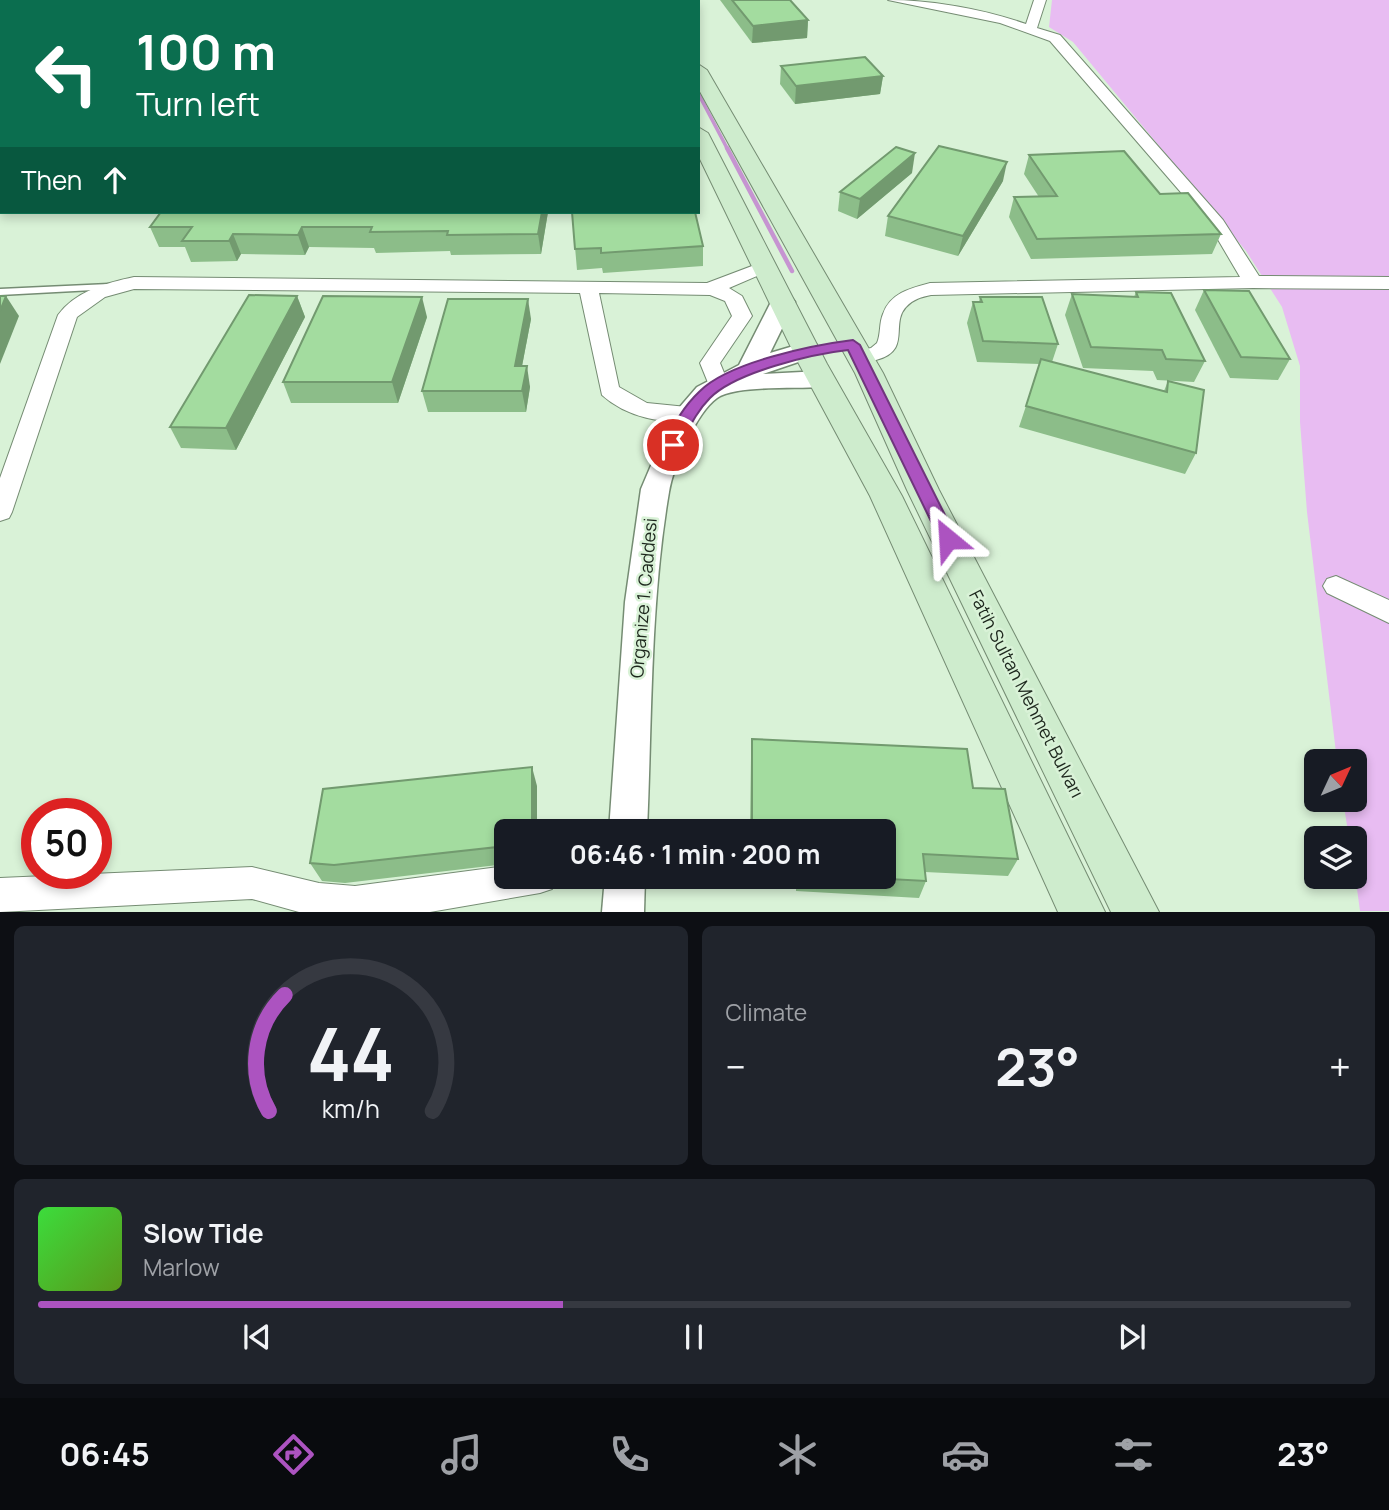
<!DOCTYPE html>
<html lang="en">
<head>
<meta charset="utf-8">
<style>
	body { margin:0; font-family:Manrope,sans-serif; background:#20242c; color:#f1f3f6; height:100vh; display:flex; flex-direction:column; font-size:26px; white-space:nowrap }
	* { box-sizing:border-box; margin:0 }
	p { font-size:23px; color:#9ea1a6 }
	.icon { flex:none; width:38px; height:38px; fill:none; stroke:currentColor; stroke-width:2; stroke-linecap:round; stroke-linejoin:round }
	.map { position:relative; height:912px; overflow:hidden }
	.details { display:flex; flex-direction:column; gap:14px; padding:14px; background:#0d0f14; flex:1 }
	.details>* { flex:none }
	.banner { position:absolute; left:0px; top:0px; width:700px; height:214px; box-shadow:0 4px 10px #0003; background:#0b6e4f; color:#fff; overflow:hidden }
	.needle { width:46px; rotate:46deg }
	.fabs { position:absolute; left:1304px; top:749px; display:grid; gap:14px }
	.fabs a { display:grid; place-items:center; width:63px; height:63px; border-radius:10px; background:#171b24; box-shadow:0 4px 10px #0003; font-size:35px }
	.speed { position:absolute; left:21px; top:798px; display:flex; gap:14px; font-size:35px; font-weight:700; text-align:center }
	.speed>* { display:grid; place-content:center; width:91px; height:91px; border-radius:50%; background:#171b24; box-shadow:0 4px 10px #0003; line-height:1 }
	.speed .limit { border:10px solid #d22; background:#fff; color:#111 }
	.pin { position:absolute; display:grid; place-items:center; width:60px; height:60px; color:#fff; margin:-30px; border:4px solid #fff; border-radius:50%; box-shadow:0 2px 7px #0007 }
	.me { position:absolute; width:77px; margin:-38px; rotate:333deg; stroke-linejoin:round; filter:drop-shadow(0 0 5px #0008) }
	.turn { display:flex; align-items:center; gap:24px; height:147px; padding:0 21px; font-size:32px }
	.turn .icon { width:91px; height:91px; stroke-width:2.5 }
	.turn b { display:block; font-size:49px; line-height:60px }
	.then { display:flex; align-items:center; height:66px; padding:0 21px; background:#0003; gap:14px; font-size:26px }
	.big { font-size:52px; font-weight:700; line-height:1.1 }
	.details .tile { flex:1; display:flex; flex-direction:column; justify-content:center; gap:10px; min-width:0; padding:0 24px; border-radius:10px; background:#20242c }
	.details .dial { align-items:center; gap:0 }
	.dial svg { height:182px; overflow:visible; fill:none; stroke:#363941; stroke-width:7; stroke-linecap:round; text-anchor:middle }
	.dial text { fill:#f1f3f6; stroke:none }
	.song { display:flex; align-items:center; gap:21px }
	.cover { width:84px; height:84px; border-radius:10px; background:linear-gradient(135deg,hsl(120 70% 55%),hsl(90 70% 35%)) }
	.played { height:7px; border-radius:4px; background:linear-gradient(90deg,#ac53c0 40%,#363941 40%) }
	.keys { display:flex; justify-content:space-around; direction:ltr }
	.heat { display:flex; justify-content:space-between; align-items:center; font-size:38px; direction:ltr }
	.details .tiles { flex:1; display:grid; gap:14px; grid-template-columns:1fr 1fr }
	.tile:last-child { grid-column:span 2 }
	.trip { position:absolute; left:494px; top:819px; width:402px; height:70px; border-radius:10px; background:#171b24; box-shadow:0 4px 10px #0003; font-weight:700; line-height:70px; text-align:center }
	.dock { display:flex; height:112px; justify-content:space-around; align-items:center; background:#090b0e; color:#9ea1a6 }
	.dock .icon { width:49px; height:49px }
	.dock .active { color:#ac53c0 }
	.dock b { font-size:32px; color:#f1f3f6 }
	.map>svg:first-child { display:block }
</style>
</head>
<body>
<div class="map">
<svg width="1389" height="912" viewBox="0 0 1389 912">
	<rect width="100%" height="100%" fill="#d9f2d7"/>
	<polygon fill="#e8bcf2" points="1052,0 1389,0 1389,911 1360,911 1355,874 1354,838 1349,838 1343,800 1354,800 1354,761 1337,761 1307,512 1300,422 1300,366 1282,307 1246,251 1073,42 1049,27"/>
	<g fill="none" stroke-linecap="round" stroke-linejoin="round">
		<polyline stroke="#c694d1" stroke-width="3.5" points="698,93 728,150"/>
		<polyline stroke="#c694d1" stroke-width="4.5" points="727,148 792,271"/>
		<g stroke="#758c73" stroke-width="3">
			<polygon id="service" points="109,284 112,285 112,289 0,295 0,289"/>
		</g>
		<g stroke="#758c73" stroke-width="2">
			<g id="minor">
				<polygon points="27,0 39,0 26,2"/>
				<path d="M 888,0 C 933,0 983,9 1026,24 L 1034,0 L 1046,0 L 1037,28 L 1060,35 L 1223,220 L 1259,276 L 1389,277 L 1389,289 L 1253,288 L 931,295 C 922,297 913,299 906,307 C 890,324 912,351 876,360 C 868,362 862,364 854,362 L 851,357 L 854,352 L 871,348 L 877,343 C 881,334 879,323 883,314 C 890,293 911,288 930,283 L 1240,277 L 1210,226 L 1050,41 L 1000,23 Z"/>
				<polygon points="0,55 2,55 0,66"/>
				<path d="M 765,261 L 771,262 L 774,266 L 771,270 L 729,288 L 742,296 L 752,316 L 720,363 L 729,385 L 718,392 L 711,390 L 700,363 L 732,316 L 725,301 L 710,295 L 599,293 L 619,387 L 647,403 L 697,408 L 700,413 L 697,418 C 665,427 625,416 602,395 L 580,293 L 134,289 L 105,297 L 77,317 L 12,512 L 9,518 L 0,521 L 0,478 L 58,315 C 76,291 106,283 134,277 L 707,283 Z"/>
				<polygon points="1336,576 1389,600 1389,623 1327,593 1323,586 1327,579"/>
				<polygon points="506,866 506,877 556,877 552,889 540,893 430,912 299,912 252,899 0,912 0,878 252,867 319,883 355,886"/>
			</g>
		</g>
		<g stroke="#758c73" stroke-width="3">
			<g id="tertiary">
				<path d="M 783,295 L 791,297 L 795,302 L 770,353 L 807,342 L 816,344 L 819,350 L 816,356 L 763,374 L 821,371 L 830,373 L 834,379 L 830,385 L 821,387 C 796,389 735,385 717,398 C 696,413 673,467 669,492 C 650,603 652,719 647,831 L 609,831 L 625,602 L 641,489 L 672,416 L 697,387 L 739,365 L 771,302 L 775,297 Z"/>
				<polygon points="605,877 645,877 644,912 602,912"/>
			</g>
		</g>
		<g stroke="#758c73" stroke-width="2">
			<g id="secondary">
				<polygon points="623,0 639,0 640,2 624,2"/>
				<polygon points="651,0 667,0 668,2 652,2"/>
				<polygon points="698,64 707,70 883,373 939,490 1159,912 1111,912 907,490 855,373 698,88"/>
				<polygon points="698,127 708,133 827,364 902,496 1105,912 1058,912 870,496 799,364 698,155"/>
			</g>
		</g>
		<use href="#service" fill="#fff" fill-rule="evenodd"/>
		<use href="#minor" fill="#fff" fill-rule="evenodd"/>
		<use href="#tertiary" fill="#fff" fill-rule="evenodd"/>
		<use href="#secondary" fill="#ceeccd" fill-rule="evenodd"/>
	</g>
	<g fill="#8cbd89">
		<polygon points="720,0 790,0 808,20 807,38 752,43"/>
		<polygon points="781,66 883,76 880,94 795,104 780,84"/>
		<polygon points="1029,155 1160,194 1221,234 1212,254 1031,259 1009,217 1014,197 1039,197 1024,174"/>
		<polygon points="912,173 857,219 838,211 840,192"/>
		<polygon points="1003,181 958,256 885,236 888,216"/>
		<polygon points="548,212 541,254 451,255 450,251 376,253 374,248 309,247 305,255 241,254 237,261 191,262 185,247 159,247 150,227"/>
		<polygon points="572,212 703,246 703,266 603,273 602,268 577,270"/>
		<polygon points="1204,290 1290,359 1278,380 1230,378 1195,310"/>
		<polygon points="1136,292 1205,361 1194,382 1157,380 1153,371 1083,368 1065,315 1072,294 1134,297"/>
		<polygon points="297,296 305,317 236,450 181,448 170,427"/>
		<polygon points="980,297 1058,344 1052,362 1164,391 1168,381 1196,453 1185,474 1019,427 1040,364 977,362 967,323 973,302 979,302"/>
		<polygon points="427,317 398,403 291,403 283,382"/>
		<polygon points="531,319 522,366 530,387 526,412 428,412 422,391"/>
		<polygon points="752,739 1018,859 1008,876 925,872 926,881 919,898 796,891 796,877 884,877 884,831 750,831 751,758"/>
		<polygon points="537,786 537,831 506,831 506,864 345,883 322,881 310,863"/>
	</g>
	<g fill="#729a6f">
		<polygon points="808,20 807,38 752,43 753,26"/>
		<polygon points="883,76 880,94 795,104 796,86"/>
		<polygon points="915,153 912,173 857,219 860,199"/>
		<polygon points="1007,162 1003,181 958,256 963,236"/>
		<polygon points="542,212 548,212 541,254 538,234"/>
		<polygon points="302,227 309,247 305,255 298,235"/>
		<polygon points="233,234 241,254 237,261 229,241"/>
		<polygon points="6,296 19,316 0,364 0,311"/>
		<polygon points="297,296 305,317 236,450 226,428"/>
		<polygon points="422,297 427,317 398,403 392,382"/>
		<polygon points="528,299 531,319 518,387 515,366"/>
		<polygon points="527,366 530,387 526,412 522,391"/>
		<polygon points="532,767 537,786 537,831 532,831"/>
	</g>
	<g fill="#a3dc9f" stroke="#729a6f" stroke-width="2">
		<rect x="399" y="0" width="16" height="2"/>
		<polygon points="447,0 599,0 601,2 448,2"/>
		<polygon points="732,0 790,0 808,20 753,26"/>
		<polygon points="865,57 883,76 796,86 781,66"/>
		<polygon points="939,146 1007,162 963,236 888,216"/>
		<polygon points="896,147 915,153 860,199 840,192"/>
		<polygon points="1124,151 1160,194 1188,193 1221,234 1037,239 1014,197 1057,196 1029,155"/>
		<polygon points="161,212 542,212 538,234 447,235 448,231 370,232 372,227 302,227 298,235 233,234 229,241 182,241 192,227 150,227"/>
		<polygon points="572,212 695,212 703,246 601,253 601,248 575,249"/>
		<polygon points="1204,290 1249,291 1290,359 1241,357"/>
		<polygon points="1136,292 1171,293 1205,361 1166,359 1162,350 1091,347 1072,294 1138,297"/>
		<polygon points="249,295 297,296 226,428 170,427"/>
		<polygon points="0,296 6,296 0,311"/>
		<polygon points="323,296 422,297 392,382 283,382"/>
		<polygon points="980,297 1042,297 1058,344 983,341 973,302 982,302"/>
		<polygon points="448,299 528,299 515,366 527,366 522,391 422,391"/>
		<polygon points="1041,359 1167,392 1168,381 1204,390 1196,453 1026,406"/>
		<polygon points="752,739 967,749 973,788 1005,789 1018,859 923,854 926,881 851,877 884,877 884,831 752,831"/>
		<polygon points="532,767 532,831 506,831 506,846 334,865 310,863 323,789"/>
	</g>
	<path fill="#ac53c0" stroke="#70367d" stroke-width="2" d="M 853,340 L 860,345 L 957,539 L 954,544 L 942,544 L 848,350 C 812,354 736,372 710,398 C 695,413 688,431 678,449 L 673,450 L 665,445 C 673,424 684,406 700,391 C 729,362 813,345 853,340 Z"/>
	<g text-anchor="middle" stroke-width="5" stroke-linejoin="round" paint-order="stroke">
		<g font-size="18" fill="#1d271d" stroke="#d9f2d7">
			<text transform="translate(644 598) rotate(-85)" y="6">Organize 1. Caddesi</text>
			<text transform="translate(1026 694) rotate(63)" y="6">Fatih Sultan Mehmet Bulvarı</text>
		</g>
	</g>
</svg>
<div class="fabs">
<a><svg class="needle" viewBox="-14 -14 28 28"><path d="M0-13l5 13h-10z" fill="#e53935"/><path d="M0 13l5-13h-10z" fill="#9ea1a6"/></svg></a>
<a><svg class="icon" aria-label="layers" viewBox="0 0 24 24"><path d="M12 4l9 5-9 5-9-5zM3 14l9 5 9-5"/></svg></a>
</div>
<div class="speed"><div class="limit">50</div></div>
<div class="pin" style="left:673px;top:445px;background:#d93025"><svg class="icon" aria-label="arrive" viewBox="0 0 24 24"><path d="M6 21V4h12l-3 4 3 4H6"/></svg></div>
<svg class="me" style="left:948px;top:539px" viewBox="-20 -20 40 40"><path d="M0-17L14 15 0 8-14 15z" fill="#ac53c0" stroke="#fff" stroke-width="4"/></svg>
<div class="trip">06:46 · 1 min · 200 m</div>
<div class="banner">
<div class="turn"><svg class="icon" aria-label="left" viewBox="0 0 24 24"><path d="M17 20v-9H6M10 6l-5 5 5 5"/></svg><div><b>100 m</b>Turn left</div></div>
<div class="then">Then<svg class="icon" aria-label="ahead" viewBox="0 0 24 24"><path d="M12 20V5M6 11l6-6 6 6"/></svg></div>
</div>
</div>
<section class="details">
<div class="tiles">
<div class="tile dial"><svg viewBox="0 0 100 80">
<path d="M14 69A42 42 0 1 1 86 69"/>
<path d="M14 69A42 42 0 0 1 21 18" stroke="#ac53c0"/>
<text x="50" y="56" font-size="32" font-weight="700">44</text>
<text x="50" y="72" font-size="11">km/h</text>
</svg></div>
<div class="tile"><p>Climate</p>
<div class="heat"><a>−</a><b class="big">23°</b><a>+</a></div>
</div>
<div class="tile">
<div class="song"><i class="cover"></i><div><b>Slow Tide</b><p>Marlow</p></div></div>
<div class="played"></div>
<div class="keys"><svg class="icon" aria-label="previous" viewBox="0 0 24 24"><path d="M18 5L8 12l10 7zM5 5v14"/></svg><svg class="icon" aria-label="pause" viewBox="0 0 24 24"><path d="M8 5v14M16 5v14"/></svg><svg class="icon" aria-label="next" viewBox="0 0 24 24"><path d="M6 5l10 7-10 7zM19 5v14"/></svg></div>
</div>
</div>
</section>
<nav class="dock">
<b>06:45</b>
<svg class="icon active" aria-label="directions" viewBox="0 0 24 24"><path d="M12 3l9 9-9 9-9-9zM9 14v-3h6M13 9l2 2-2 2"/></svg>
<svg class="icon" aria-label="music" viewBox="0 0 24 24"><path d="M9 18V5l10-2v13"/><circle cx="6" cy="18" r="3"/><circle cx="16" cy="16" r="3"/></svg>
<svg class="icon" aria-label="phone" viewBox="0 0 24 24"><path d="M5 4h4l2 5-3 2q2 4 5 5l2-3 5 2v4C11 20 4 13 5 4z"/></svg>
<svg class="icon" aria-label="climate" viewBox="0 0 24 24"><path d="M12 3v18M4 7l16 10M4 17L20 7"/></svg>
<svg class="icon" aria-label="car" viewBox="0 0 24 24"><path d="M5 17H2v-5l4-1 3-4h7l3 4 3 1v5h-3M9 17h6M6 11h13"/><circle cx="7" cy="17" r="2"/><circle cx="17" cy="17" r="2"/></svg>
<svg class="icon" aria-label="filters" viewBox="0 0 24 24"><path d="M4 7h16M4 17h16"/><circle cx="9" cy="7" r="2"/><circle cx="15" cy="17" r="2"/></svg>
<b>23°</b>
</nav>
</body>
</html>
